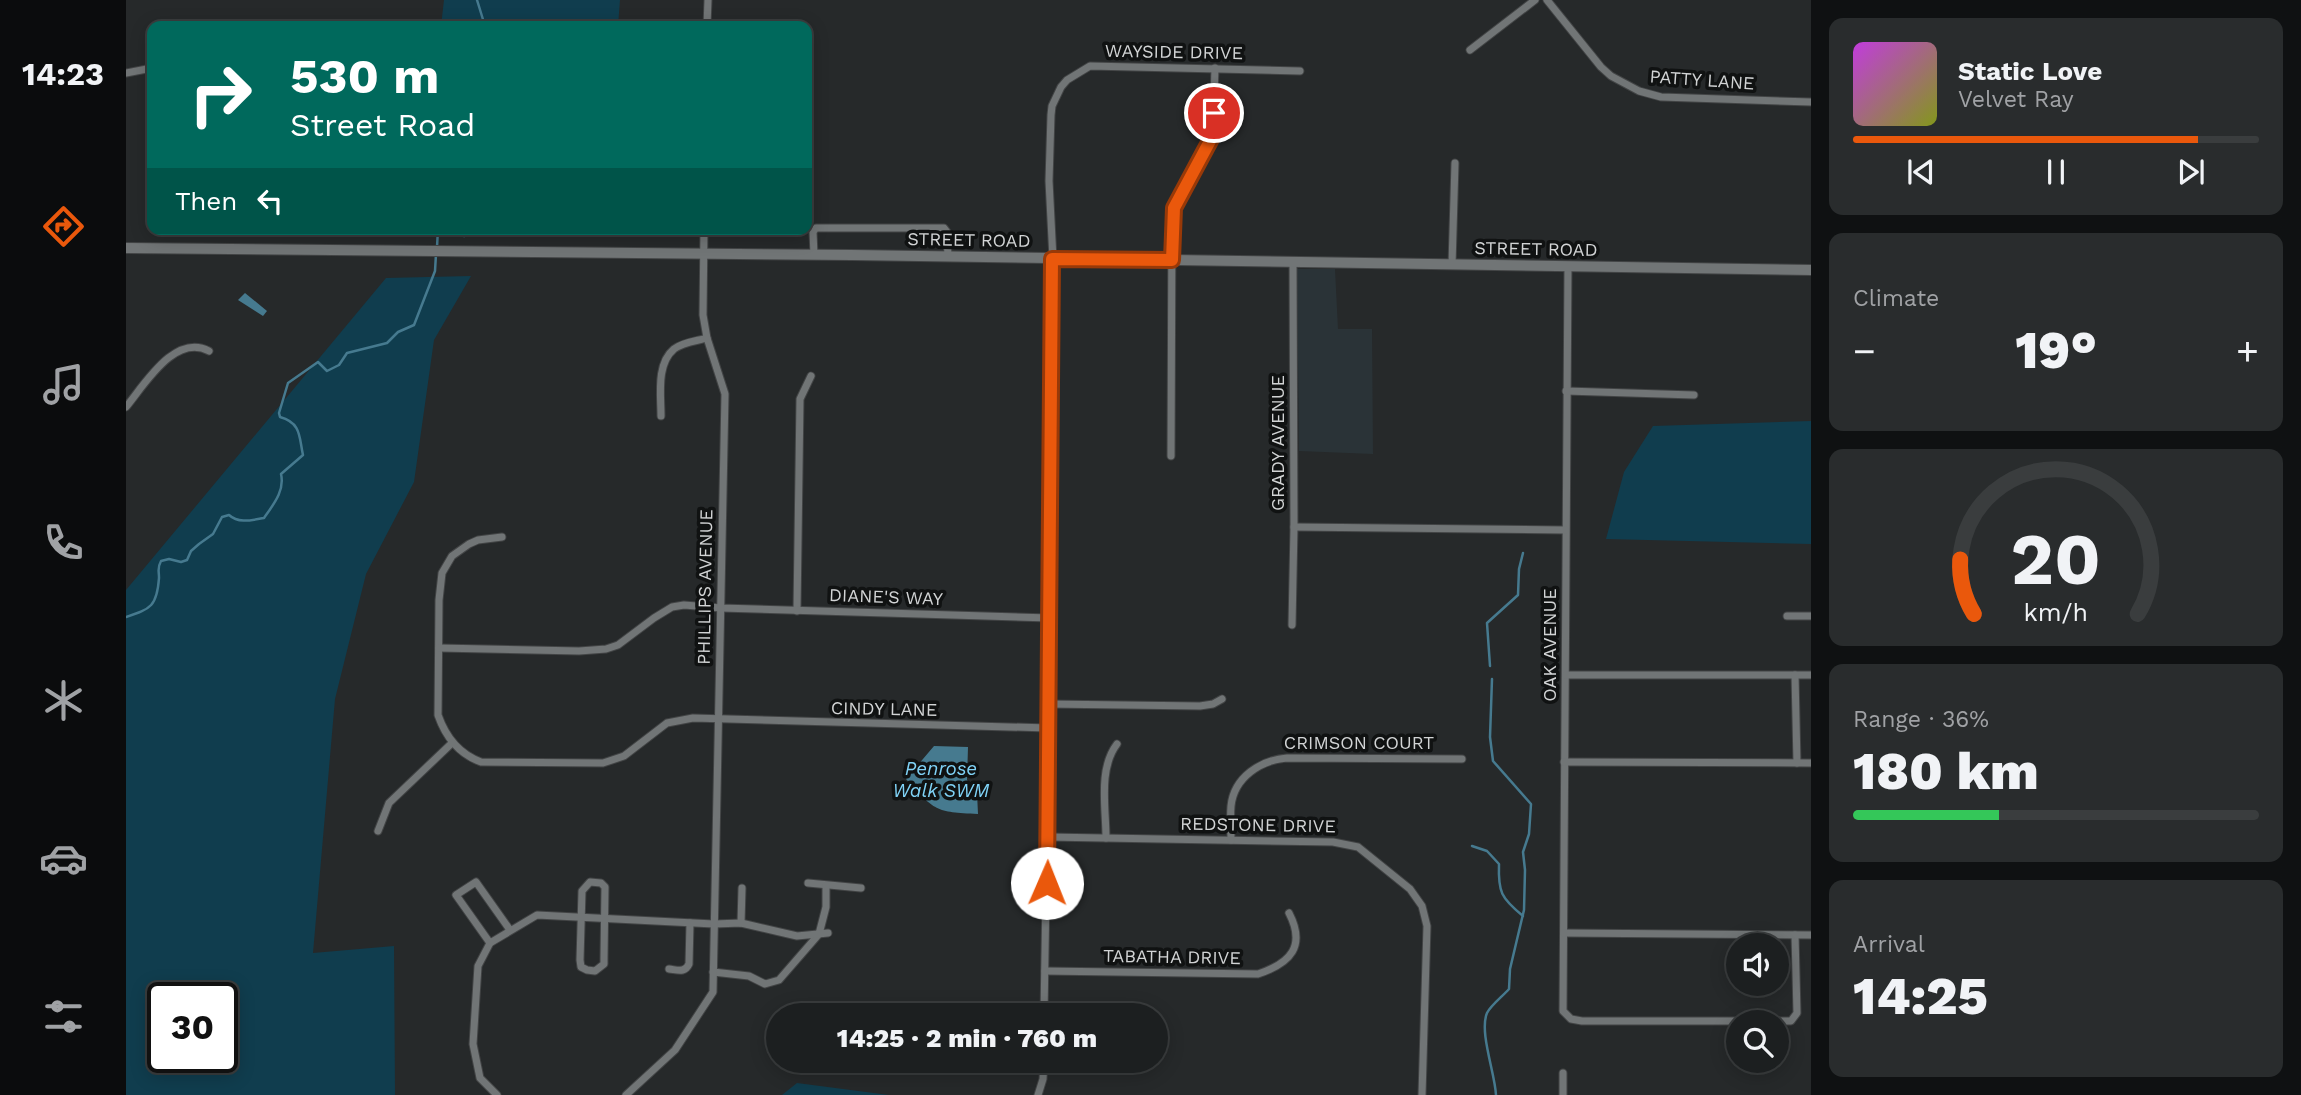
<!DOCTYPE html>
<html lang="en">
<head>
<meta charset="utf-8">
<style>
	body { margin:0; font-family:"Work Sans",sans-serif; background:#292c2d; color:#f1f3f6; height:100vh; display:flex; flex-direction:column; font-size:26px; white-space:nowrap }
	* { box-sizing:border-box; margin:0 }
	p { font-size:23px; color:#a0a2a5 }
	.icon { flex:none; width:38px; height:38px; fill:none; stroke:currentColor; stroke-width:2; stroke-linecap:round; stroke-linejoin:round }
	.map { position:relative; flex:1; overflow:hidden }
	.details { display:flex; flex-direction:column; gap:18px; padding:18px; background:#0f1112; width:490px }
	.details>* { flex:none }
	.hud { position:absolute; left:21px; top:21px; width:665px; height:214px; border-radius:14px; box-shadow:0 4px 18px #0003,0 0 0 2px #3a3d3e; background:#00695c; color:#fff; overflow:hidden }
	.fabs { position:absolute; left:1600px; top:933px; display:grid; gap:14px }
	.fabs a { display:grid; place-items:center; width:63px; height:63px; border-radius:50%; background:#1c1f20; box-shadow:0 4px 18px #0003,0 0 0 2px #3a3d3e; font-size:35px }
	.speed { position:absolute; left:21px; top:982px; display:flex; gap:14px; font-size:35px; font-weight:700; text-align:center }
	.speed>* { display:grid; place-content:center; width:91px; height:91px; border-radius:50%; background:#1c1f20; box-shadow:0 4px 18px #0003,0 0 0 2px #3a3d3e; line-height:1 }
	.speed .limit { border:4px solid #111; border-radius:10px; background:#fff; color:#111 }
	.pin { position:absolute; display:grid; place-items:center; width:60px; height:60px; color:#fff; margin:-30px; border:4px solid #fff; border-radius:50%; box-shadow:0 2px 7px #0007 }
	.me { position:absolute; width:77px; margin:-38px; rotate:1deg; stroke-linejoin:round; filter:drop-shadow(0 0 5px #0008) }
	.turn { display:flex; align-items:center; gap:24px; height:147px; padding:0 28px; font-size:32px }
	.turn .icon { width:91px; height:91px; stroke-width:2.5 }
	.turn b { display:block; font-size:49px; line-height:60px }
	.then { display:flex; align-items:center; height:66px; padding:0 28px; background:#0003; gap:14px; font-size:26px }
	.big { font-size:52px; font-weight:800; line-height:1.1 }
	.details .widget { flex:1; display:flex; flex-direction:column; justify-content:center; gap:10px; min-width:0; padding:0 24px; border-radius:14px; background:#292c2d }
	.details .dial { align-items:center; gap:0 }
	.dial svg { height:182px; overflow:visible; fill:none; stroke:#3a3d3e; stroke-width:7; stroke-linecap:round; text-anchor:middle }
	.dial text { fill:#f1f3f6; stroke:none }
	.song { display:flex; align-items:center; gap:21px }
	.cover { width:84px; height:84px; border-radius:10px; background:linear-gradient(135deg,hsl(290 70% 55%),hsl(70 70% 35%)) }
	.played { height:7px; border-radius:4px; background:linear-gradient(90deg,#ea580c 85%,#3a3d3e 85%) }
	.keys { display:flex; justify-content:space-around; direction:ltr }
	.heat { display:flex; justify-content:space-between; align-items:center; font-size:38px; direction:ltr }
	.charge { height:10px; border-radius:5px; background:linear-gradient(90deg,#34c759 36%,#3a3d3e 0) }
	.trip { position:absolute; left:640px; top:1003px; width:402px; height:70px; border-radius:35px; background:#1c1f20; box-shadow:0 4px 18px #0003,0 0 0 2px #3a3d3e; font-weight:800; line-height:70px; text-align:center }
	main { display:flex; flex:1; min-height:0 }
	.tabs { display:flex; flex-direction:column; width:126px; justify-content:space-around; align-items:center; background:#0b0c0d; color:#a0a2a5 }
	.tabs .icon { width:49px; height:49px }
	.tabs .selected { color:#ea580c }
	.tabs b { font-size:32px; color:#f1f3f6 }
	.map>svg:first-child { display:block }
</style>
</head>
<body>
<main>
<nav class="tabs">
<b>14:23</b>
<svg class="icon selected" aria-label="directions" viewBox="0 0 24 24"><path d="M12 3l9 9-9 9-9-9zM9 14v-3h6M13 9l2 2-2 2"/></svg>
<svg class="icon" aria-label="music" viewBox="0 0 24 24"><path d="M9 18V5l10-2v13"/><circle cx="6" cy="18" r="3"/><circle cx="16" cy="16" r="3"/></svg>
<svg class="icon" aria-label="phone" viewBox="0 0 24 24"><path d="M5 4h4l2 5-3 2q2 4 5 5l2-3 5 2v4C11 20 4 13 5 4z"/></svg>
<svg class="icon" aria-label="climate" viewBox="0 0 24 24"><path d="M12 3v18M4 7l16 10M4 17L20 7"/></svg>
<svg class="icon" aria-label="car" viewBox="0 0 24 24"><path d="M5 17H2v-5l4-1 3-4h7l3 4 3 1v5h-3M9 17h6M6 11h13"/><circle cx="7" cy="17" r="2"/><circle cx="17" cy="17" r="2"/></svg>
<svg class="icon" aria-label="filters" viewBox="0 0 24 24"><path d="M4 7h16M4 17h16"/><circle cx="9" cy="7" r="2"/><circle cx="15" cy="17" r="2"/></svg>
</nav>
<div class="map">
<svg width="1685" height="1095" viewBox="0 0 1685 1095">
	<rect width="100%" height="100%" fill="#26292a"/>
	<polygon fill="#2a3337" points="1171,269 1209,269 1212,329 1246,329 1247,454 1173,451"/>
	<g fill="#103d4e" fill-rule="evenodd">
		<polygon points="318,0 494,0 492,26 315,26"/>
		<path d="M 345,276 L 308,340 L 288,482 L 240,574 L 209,699 L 187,953 L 268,946 L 269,1095 L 0,1095 L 0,590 L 260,278 ZM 37,998 L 96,998 L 96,1057 L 37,1057 Z"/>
		<polygon points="1685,421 1685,544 1480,539 1498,472 1527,426"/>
		<polygon points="671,1083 763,1095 656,1095"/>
	</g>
	<g fill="#467a8f">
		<polygon points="119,293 141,311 137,316 112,300"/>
		<path d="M 808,746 L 842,747 L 841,780 L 851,793 L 852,814 C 809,812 809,811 780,779 Z"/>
	</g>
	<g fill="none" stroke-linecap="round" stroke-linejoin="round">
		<g stroke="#467a8f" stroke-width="2.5">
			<polyline points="351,0 359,26"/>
			<polyline points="327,229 338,236 346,233 348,234 355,229"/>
			<polyline points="311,247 312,229"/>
			<path d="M 0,617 C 25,609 31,606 33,578 C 33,570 31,568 35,561 L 43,559 L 55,562 L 61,560 L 65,551 L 73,544 L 87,534 L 96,517 L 103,515 C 113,524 126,520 138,518 C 147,505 159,491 155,474 L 177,455 C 173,438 176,423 154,417 L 153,413 L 162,383 L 192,362 L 201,371 L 213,365 L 221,353 L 261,343 L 272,332 L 288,325 L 309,271 L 310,254"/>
			<polyline points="1364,666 1361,623 1392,595 1393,569 1397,553"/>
			<path d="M 1366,679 L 1364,737 L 1367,761 L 1405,804 L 1403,834 L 1397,852 L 1399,870 L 1398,910 L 1384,969 L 1383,989 C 1377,996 1365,1005 1361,1013 C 1353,1032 1369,1073 1370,1095"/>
			<path d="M 1346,846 L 1361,851 L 1373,864 C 1372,892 1375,898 1397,916"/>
		</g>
		<g stroke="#424445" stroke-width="9">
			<g id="street">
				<polyline points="1421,0 1475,67 1485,76 1513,91 1535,97 1685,102"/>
				<polyline points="581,26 582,0"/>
				<polyline points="1344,50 1409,0"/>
				<polyline points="0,73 26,68"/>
				<polyline points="688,255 687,232 690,228 818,228 821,232 822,257"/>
				<polyline points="1326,265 1329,163"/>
				<polyline points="1442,266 1437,1011 1445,1019 1456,1021 1665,1021 1671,1013 1669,935"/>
				<polyline points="1440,391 1568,395"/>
				<path d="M 0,407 C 19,384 49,333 83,351"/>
				<path d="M 535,416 C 535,395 530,364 548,349 C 557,342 571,341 581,338"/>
				<polyline points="1045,456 1046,215 1048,208 1085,139 1087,129 1089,68"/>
				<polyline points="1168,527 1439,530"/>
				<path d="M 376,537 L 352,540 L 343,544 L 326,556 L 316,573 L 313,600 L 312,715 C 320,738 333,754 355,762 L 477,763 L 498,756 L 541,723 L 567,718 L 922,728"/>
				<polyline points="671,611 674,399 685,376"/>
				<polyline points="1661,616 1685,616"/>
				<polyline points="1166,625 1168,527 1167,262"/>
				<polyline points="313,648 453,651 480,649 492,645 528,618 546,607 558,605 595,608 924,618"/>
				<polyline points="1440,675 1685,675"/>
				<polyline points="1669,675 1671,763"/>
				<polyline points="922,704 1074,706 1087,704 1096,699"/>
				<polyline points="1438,762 1685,763"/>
				<polyline points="252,831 263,803 326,743"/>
				<polyline points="922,837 1207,842 1232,847 1284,889 1296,906 1301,926 1296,1095"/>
				<path d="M 980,838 C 980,808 972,769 991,744"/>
				<path d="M 1105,840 C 1105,829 1104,817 1105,806 C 1108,777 1135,760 1161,758 L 1336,759"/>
				<polygon points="464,882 475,883 479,887 478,958 478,964 469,971 461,970 455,967 454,960 456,891"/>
				<polyline points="682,883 735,888"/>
				<polyline points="615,923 616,888"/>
				<polyline points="1438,933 1685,935"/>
				<polyline points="364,943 330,895 350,882 384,930"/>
				<path d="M 543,969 C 552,970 559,973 563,964 L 564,923"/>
				<path d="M 919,971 L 1132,974 C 1165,963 1180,946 1163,913"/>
				<polyline points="587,972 623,976 639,984 653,980 693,934 700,907 700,886"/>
				<polyline points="918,1015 924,646 927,259 923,181 925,115 926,106 935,87 941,80 964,66 1174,71"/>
				<polyline points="1437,1073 1437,1095"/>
				<polyline points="371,1095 354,1078 347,1044 352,966 364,943 411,915 588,924 615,923 671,936 702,933"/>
				<polyline points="500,1095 549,1050 587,992 599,394 581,338 577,315 578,229"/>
				<polyline points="912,1095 917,1079 918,1060"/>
			</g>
		</g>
		<g stroke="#424445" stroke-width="12">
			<polyline id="secondary" points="0,248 726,255 1685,270"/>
		</g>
		<use href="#street" stroke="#717576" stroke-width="7"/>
		<use href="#secondary" stroke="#717576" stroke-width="10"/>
	</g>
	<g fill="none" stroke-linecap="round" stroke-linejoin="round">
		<g stroke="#983908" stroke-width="18">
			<polyline id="route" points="921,883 926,259 1046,260 1048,208 1085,139 1088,113"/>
		</g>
		<use href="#route" stroke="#ea580c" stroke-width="12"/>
	</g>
	<g text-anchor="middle" stroke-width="7" stroke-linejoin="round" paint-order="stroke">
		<g font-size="18" fill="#d2d4d5" stroke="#101212">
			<text transform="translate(1048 52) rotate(1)" y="6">WAYSIDE DRIVE</text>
			<text transform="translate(1576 80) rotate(4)" y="6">PATTY LANE</text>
			<text transform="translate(843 240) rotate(1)" y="6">STREET ROAD</text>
			<text transform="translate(1410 249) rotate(1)" y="6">STREET ROAD</text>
			<text transform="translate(1152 443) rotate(-90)" y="6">GRADY AVENUE</text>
			<text transform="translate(579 587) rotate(-89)" y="6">PHILLIPS AVENUE</text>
			<text transform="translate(760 597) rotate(2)" y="6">DIANE'S WAY</text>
			<text transform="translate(1424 645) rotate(-90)" y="6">OAK AVENUE</text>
			<text transform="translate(758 709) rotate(1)" y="6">CINDY LANE</text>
			<text x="1233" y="749">CRIMSON COURT</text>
			<text transform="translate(1132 825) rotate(1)" y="6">REDSTONE DRIVE</text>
			<text transform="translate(1046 957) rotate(1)" y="6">TABATHA DRIVE</text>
		</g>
		<g font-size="19" font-style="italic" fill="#80d3f7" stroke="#101212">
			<text x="815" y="775">Penrose<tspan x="815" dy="22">Walk SWM</tspan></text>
		</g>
	</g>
</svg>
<div class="fabs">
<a><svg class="icon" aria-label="sound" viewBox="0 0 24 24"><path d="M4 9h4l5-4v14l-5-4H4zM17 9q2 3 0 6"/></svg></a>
<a><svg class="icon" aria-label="search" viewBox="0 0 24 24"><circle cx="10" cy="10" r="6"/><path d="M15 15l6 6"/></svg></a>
</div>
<div class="speed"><div class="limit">30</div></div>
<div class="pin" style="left:1088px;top:113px;background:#d93025"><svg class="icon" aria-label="arrive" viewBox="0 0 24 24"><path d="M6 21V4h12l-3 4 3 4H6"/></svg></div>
<svg class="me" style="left:921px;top:883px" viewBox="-20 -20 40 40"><circle r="19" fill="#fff"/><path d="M0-13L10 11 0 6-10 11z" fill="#ea580c"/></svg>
<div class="trip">14:25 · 2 min · 760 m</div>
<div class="hud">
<div class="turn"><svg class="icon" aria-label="right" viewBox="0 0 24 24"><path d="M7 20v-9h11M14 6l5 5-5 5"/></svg><div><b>530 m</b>Street Road</div></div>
<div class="then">Then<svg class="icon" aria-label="left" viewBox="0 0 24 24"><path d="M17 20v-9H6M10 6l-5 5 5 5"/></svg></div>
</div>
</div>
<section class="details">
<div class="widget">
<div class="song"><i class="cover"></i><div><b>Static Love</b><p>Velvet Ray</p></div></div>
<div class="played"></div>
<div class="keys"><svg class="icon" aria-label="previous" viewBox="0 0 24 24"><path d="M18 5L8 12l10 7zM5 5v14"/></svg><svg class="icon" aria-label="pause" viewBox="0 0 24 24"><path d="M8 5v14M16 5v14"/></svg><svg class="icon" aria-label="next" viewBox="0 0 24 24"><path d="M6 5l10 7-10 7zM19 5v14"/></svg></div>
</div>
<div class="widget"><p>Climate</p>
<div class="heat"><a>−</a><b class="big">19°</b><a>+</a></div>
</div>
<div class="widget dial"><svg viewBox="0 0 100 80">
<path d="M14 69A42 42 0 1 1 86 69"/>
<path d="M14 69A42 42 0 0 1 8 45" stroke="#ea580c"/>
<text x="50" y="56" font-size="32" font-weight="700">20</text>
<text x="50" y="72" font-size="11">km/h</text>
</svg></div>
<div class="widget"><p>Range · 36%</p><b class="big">180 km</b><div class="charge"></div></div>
<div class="widget"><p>Arrival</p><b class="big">14:25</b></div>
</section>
</main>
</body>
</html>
